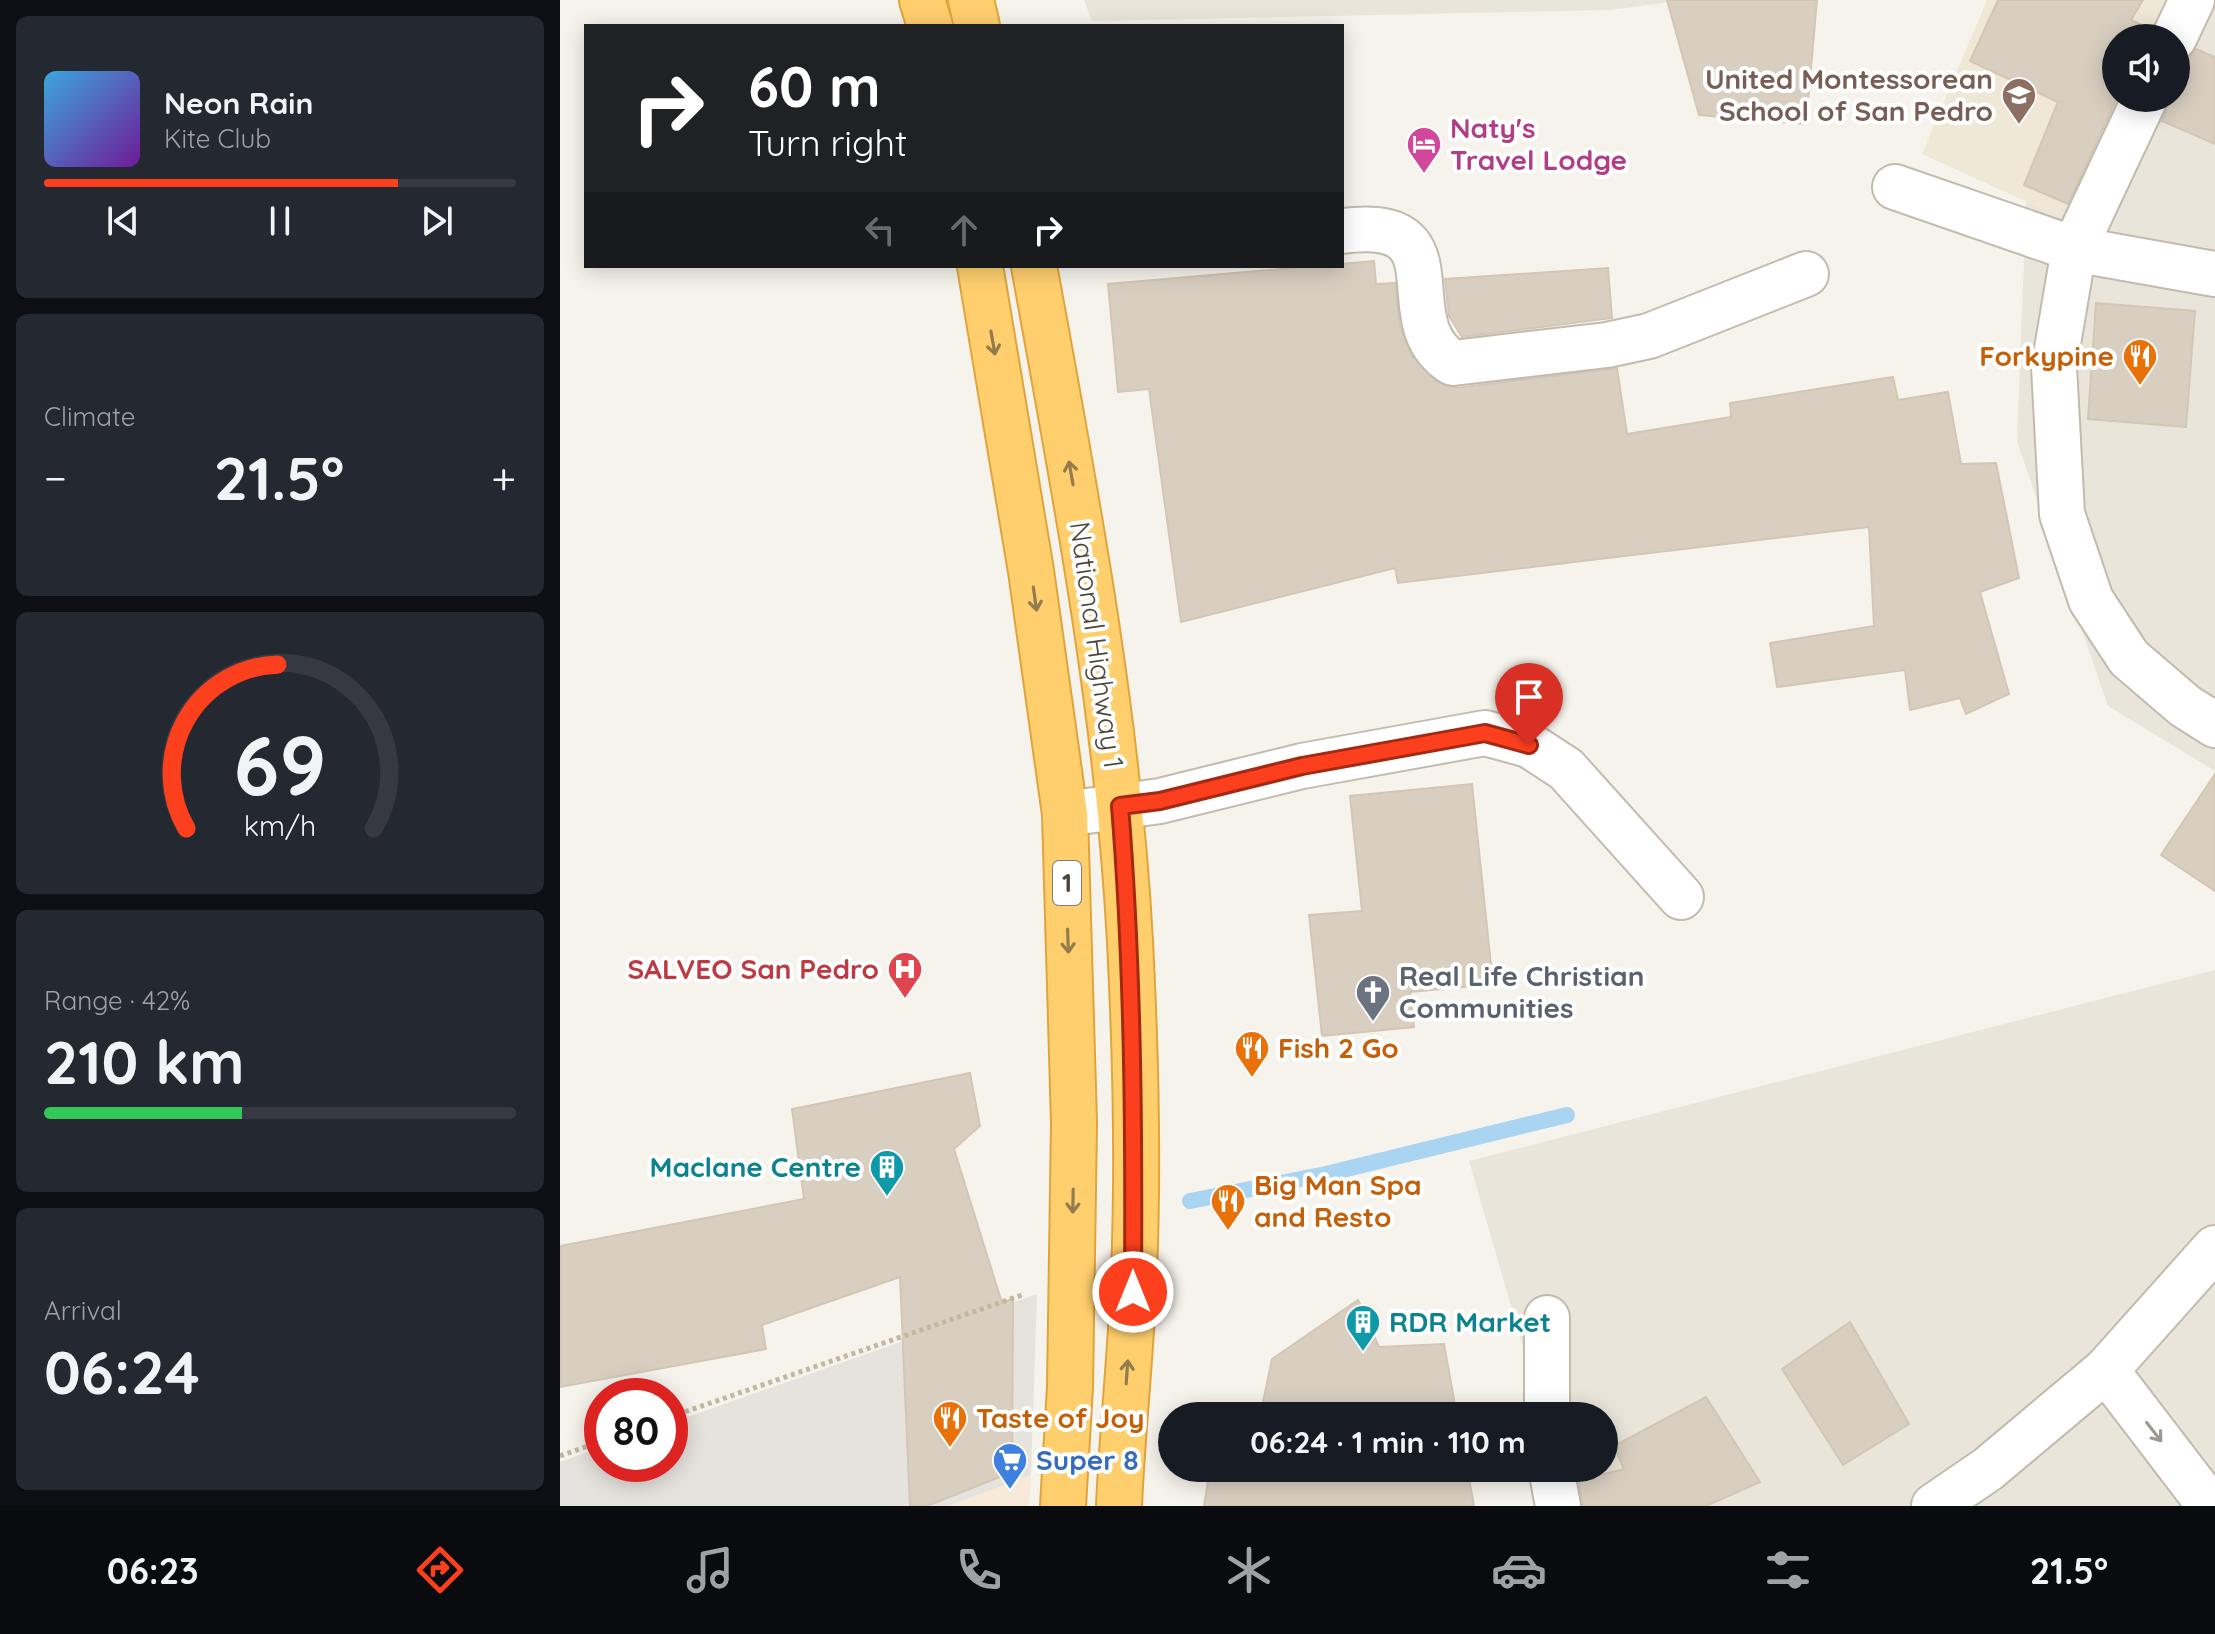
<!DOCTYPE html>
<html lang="en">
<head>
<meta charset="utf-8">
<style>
	body { margin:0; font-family:Quicksand,sans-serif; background:#242831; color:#f1f3f6; height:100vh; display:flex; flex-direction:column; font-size:30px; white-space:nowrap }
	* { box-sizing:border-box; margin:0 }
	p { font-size:26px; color:#9ea1a6 }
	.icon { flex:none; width:44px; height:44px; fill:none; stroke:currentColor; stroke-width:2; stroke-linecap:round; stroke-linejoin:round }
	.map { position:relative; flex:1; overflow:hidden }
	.panel { display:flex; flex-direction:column; gap:16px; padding:16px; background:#0d0f14; width:560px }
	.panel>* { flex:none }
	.banner { position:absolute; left:24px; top:24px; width:760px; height:244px; border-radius:0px; box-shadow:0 4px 20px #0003; background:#202124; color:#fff; overflow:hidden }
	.fabs { position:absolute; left:1542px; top:24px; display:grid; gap:16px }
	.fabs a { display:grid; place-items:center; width:88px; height:88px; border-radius:50%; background:#171b24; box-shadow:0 4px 20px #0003; font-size:40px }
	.speed { position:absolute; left:24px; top:1378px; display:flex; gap:16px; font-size:40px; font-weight:700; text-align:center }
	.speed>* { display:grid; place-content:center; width:104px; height:104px; border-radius:50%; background:#171b24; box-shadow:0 4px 20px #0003; line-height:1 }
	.speed .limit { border:12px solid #d22; background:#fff; color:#111 }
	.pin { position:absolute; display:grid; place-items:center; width:68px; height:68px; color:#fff; margin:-82px -34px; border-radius:50% 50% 50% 0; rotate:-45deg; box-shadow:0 0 8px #0007 }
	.pin .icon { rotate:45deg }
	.me { position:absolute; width:88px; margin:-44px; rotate:0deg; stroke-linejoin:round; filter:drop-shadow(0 0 6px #0008) }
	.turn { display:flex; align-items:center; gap:28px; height:168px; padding:0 32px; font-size:36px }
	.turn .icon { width:104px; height:104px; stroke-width:2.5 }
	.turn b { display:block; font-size:56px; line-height:68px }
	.lanes { display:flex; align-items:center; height:76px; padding:0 32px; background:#0003; justify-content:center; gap:40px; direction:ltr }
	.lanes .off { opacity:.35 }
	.big { font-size:60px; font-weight:800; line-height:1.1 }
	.panel .card { flex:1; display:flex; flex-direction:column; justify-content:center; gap:12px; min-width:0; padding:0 28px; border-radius:12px; background:#242831 }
	.panel .dial { align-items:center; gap:0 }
	.dial svg { height:208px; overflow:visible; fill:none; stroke:#363941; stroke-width:7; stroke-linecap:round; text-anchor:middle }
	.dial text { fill:#f1f3f6; stroke:none }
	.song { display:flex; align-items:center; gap:24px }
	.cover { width:96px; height:96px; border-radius:12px; background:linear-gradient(135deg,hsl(200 70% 55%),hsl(280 70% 35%)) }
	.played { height:8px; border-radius:4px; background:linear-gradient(90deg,#fc3f1d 75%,#363941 75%) }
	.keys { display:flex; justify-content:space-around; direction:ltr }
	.heat { display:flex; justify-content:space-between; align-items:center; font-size:44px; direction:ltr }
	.charge { height:12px; border-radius:6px; background:linear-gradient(90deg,#34c759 42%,#363941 0) }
	.trip { position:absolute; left:598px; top:1402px; width:460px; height:80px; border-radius:40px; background:#171b24; box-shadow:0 4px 20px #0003; font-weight:800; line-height:80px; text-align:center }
	.menu { display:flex; height:128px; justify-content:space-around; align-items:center; background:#090b0e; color:#9ea1a6 }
	.menu .icon { width:56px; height:56px }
	.menu .current { color:#fc3f1d }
	.menu b { font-size:36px; color:#f1f3f6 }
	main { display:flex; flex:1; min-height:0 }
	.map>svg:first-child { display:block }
</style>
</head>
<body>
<main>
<section class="panel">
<div class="card">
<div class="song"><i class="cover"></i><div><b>Neon Rain</b><p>Kite Club</p></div></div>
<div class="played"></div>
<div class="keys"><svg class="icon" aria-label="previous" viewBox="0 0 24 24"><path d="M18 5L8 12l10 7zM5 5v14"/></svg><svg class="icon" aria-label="pause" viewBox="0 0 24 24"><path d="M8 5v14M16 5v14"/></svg><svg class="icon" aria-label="next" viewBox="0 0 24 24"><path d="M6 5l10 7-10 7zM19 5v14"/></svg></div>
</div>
<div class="card"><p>Climate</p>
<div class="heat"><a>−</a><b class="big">21.5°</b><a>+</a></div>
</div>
<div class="card dial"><svg viewBox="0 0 100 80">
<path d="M14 69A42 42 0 1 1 86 69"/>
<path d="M14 69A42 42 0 0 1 49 6" stroke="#fc3f1d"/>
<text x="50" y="56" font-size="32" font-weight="700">69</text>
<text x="50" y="72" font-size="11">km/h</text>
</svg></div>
<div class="card"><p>Range · 42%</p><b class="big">210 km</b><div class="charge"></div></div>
<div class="card"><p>Arrival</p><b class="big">06:24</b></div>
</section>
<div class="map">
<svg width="1655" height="1506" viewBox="0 0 1655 1506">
	<rect width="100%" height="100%" fill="#f6f3ec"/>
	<g fill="#eae5da" fill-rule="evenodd">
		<polygon points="524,0 1123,0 1051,10 532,21"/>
		<path d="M 1474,0 L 1655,0 L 1655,771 L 1548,706 L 1457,441 ZM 1556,38 L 1616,38 L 1616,98 L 1556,98 Z"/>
		<polygon points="1655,970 1655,1506 1009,1506 998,1468 1044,1468 1044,1416 983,1416 909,1161"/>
	</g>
	<polygon fill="#f7ead8" points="471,1475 469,1506 388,1506"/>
	<polygon fill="#e6e2dd" points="477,1294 471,1475 388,1506 0,1506 0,1462 42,1447 42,1464 110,1464 110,1423"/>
	<polygon fill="#efe8d6" points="1427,0 1609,0 1589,38 1556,38 1558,98 1498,216 1362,154"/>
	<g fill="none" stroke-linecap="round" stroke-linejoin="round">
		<polyline stroke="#a9d4f2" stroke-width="16" points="630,1201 766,1174 1007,1115"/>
	</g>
	<g fill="#d8cfc1" stroke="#d3c7b4" stroke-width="2">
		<polygon points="1107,0 1257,0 1246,124 1139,115"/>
		<polygon points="1438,0 1583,0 1571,20 1591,29 1589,38 1556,38 1557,98 1508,204 1464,185 1498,102 1410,61"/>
		<polygon points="1636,49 1655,57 1655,144 1602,121 1610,98 1616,98 1616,63 1628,59"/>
		<polygon points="814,261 816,284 835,283 840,326 851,355 876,381 896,388 1057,368 1067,434 1171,417 1170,403 1333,377 1338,400 1388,392 1401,464 1436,463 1459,578 1420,592 1449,694 1406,714 1400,698 1350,710 1345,670 1217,687 1210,643 1314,626 1309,527 838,583 835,568 621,622 589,389 558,392 548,284"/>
		<polygon points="1048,268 1052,318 902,337 889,316 885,279"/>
		<polygon points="1536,303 1635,311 1626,427 1528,419"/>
		<polygon points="1655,774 1655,891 1601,855"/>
		<polygon points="912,784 933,984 850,992 854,1027 762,1036 749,915 802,911 790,796"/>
		<polygon points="410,1073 420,1126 394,1149 442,1303 453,1298 452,1472 367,1506 350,1506 340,1277 202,1325 206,1349 0,1387 0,1246 244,1199 232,1109"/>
		<polygon points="798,1300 819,1347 884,1344 897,1416 700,1416 712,1359"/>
		<polygon points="1290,1322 1349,1424 1283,1465 1222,1369"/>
		<polygon points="1146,1397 1200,1482 1146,1506 1022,1506 1019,1480 1064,1469 1054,1446"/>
		<polygon points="650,1468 907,1468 914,1506 644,1506"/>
	</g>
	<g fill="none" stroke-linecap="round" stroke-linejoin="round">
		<g stroke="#c2bbae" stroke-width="48">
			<g id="minor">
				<polyline points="1614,38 1632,0"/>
				<polyline points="1585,98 1514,249 1494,367 1502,514 1531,600 1569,658 1625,706 1655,725"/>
				<polyline points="1335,187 1514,249 1655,274"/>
				<path d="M 782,231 C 908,215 825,321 893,363 L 1047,345 L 1089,336 L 1246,274"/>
				<polyline points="505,814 600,801 742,766 925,733 969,745 1006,769 1121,897"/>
				<polyline points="1546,1370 1650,1506"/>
				<polyline points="987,1416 987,1318"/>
				<polyline points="991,1468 998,1506"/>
				<polyline points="1374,1506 1428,1469 1546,1370 1655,1248"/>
			</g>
		</g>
		<g stroke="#e0a43c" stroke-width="48">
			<g id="highway">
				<polyline points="362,0 370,26"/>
				<polyline points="411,0 417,26"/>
				<polyline points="420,266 471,571 505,814 514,1123 510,1387 503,1506"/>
				<path d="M 474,266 C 515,490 558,715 570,942 C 576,1058 579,1177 573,1293 C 570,1364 562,1435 559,1506"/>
			</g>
		</g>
		<g stroke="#c4b79f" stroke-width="5" stroke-dasharray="4 4" stroke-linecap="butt">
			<polyline points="110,1417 465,1294"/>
			<polyline points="0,1456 42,1441"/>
		</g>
		<use href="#minor" stroke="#fff" stroke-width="44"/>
		<use href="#highway" stroke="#ffcf6e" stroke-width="44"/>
	</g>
	<defs><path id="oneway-shaft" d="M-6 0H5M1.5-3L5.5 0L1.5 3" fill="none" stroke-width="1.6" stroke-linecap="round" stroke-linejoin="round" transform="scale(2)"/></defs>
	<g stroke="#937c4e">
		<use href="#oneway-shaft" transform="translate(433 343) rotate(80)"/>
		<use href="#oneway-shaft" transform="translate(511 473) rotate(-100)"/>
		<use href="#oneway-shaft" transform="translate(475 599) rotate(82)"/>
		<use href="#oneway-shaft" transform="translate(508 941) rotate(88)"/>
		<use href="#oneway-shaft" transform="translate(513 1201) rotate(91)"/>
		<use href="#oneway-shaft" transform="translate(567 1372) rotate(-86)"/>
	</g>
	<use stroke="#9c9892" href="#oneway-shaft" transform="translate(1594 1432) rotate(52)"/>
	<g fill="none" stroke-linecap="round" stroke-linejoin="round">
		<g stroke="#a42913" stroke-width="20">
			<path id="route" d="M 573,1292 C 574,1129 573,968 560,806 L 600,801 L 742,766 L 925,733 L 969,745"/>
		</g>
		<use href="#route" stroke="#fc3f1d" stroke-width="14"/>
	</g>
	<defs>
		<g id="school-pin" transform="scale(1.8)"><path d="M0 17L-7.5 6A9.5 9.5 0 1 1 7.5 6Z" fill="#8d6e63" stroke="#fff"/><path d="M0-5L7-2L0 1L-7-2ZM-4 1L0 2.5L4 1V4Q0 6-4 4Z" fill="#fff"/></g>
		<g id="hotel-pin" transform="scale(1.8)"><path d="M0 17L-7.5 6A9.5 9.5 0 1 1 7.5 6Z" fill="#d1479c" stroke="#fff"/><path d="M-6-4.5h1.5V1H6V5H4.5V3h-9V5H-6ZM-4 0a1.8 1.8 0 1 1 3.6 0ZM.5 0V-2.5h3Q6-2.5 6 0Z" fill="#fff"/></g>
		<g id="restaurant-pin" transform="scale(1.8)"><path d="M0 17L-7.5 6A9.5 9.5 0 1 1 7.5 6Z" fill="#e8710a" stroke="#fff"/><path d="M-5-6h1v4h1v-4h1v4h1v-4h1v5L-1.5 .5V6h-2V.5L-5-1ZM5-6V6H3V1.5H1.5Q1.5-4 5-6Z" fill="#fff"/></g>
		<g id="hospital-pin" transform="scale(1.8)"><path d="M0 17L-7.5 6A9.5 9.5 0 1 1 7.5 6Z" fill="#e0444e" stroke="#fff"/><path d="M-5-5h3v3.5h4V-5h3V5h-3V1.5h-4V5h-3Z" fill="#fff"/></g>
		<g id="church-pin" transform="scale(1.8)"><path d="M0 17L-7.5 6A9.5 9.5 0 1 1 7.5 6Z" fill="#6b7280" stroke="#fff"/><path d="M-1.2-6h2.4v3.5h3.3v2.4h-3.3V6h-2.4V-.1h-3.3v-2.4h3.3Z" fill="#fff"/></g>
		<g id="building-pin" transform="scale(1.8)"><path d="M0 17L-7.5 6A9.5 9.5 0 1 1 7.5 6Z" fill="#0f9aa8" stroke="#fff"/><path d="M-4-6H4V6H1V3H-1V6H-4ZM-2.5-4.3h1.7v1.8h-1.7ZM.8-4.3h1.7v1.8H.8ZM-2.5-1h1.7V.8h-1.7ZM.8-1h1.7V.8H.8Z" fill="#fff"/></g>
		<g id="supermarket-pin" transform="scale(1.8)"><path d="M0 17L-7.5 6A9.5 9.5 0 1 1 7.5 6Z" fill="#3f7fe0" stroke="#fff"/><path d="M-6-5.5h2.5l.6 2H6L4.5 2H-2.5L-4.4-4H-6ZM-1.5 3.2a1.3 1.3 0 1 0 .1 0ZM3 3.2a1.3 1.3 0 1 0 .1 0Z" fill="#fff"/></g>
	</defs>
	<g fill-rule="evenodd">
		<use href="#school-pin" x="1459" y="95"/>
		<use href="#hotel-pin" x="864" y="144"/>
		<use href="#restaurant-pin" x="1580" y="356"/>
		<use href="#hospital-pin" x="345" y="969"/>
		<use href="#church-pin" x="813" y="992"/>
		<use href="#restaurant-pin" x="692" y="1048"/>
		<use href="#building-pin" x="327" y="1167"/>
		<use href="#restaurant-pin" x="668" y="1201"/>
		<use href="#building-pin" x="803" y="1322"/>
		<use href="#restaurant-pin" x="390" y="1418"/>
		<use href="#supermarket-pin" x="450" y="1460"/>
	</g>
	<g text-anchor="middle" stroke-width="8" stroke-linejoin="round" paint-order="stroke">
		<rect fill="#fff" stroke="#817c74" stroke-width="2" x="493" y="861" width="28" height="44" rx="6"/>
		<g font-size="26" font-weight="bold" fill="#4b4439">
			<text x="507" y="892">1</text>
		</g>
		<g font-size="28" font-weight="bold" fill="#785e54" stroke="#fff" text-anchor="end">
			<text x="1433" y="89">United Montessorean<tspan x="1433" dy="32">School of San Pedro</tspan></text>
		</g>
		<g font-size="28" font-weight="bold" fill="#b23c85" stroke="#fff" text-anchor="start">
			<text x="890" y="138">Naty's<tspan x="890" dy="32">Travel Lodge</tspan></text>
		</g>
		<g font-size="28" font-weight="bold" fill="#c56008" stroke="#fff" text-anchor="start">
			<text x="1554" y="366" text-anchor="end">Forkypine</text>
			<text x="718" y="1058">Fish 2 Go</text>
			<text x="694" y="1195">Big Man Spa<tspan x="694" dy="32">and Resto</tspan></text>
			<text x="416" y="1428">Taste of Joy</text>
		</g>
		<g font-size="28" fill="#4b4439" stroke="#fff">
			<text transform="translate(537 645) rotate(82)" y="10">National Highway 1</text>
		</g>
		<g font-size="28" font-weight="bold" fill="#be3a42" stroke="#fff" text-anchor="end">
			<text x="319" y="979">SALVEO San Pedro</text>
		</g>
		<g font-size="28" font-weight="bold" fill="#5b616d" stroke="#fff" text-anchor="start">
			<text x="839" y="986">Real Life Christian<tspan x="839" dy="32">Communities</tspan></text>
		</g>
		<g font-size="28" font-weight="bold" fill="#0d838f" stroke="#fff" text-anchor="end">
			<text x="301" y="1177">Maclane Centre</text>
			<text x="829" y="1332" text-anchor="start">RDR Market</text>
		</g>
		<g font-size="28" font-weight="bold" fill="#366cbe" stroke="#fff" text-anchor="start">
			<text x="476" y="1470">Super 8</text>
		</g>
	</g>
</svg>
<div class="fabs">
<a><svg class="icon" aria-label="sound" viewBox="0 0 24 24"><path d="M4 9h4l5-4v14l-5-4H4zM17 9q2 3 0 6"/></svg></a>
</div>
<div class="speed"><div class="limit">80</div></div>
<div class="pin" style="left:969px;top:745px;background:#d93025"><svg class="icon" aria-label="arrive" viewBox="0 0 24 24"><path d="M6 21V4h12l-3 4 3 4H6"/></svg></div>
<svg class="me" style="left:573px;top:1292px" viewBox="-20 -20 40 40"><circle r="17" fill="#fc3f1d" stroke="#fff" stroke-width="3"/><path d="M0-11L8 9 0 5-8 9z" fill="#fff"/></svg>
<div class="trip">06:24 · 1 min · 110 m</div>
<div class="banner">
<div class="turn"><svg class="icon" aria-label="right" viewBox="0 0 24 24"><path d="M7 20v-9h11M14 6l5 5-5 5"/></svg><div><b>60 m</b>Turn right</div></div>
<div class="lanes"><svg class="icon off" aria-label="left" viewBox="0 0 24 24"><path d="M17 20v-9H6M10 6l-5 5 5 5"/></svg><svg class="icon off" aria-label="ahead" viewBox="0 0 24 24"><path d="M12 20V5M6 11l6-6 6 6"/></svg><svg class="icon" aria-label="right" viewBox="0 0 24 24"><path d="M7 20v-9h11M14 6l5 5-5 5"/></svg></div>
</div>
</div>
</main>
<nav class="menu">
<b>06:23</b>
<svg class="icon current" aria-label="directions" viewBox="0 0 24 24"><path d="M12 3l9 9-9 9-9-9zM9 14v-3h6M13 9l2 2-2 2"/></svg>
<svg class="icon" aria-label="music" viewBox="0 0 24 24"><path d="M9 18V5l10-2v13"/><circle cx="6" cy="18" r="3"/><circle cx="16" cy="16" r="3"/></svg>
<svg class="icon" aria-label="phone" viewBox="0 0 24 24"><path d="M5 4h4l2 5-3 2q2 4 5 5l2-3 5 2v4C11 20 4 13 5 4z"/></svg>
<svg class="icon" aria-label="climate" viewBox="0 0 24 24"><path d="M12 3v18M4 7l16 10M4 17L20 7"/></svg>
<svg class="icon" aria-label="car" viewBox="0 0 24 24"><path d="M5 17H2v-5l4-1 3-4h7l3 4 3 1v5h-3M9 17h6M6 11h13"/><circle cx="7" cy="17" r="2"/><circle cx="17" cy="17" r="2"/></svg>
<svg class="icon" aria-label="filters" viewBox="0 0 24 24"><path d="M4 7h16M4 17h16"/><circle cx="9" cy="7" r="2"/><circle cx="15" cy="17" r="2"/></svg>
<b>21.5°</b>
</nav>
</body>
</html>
